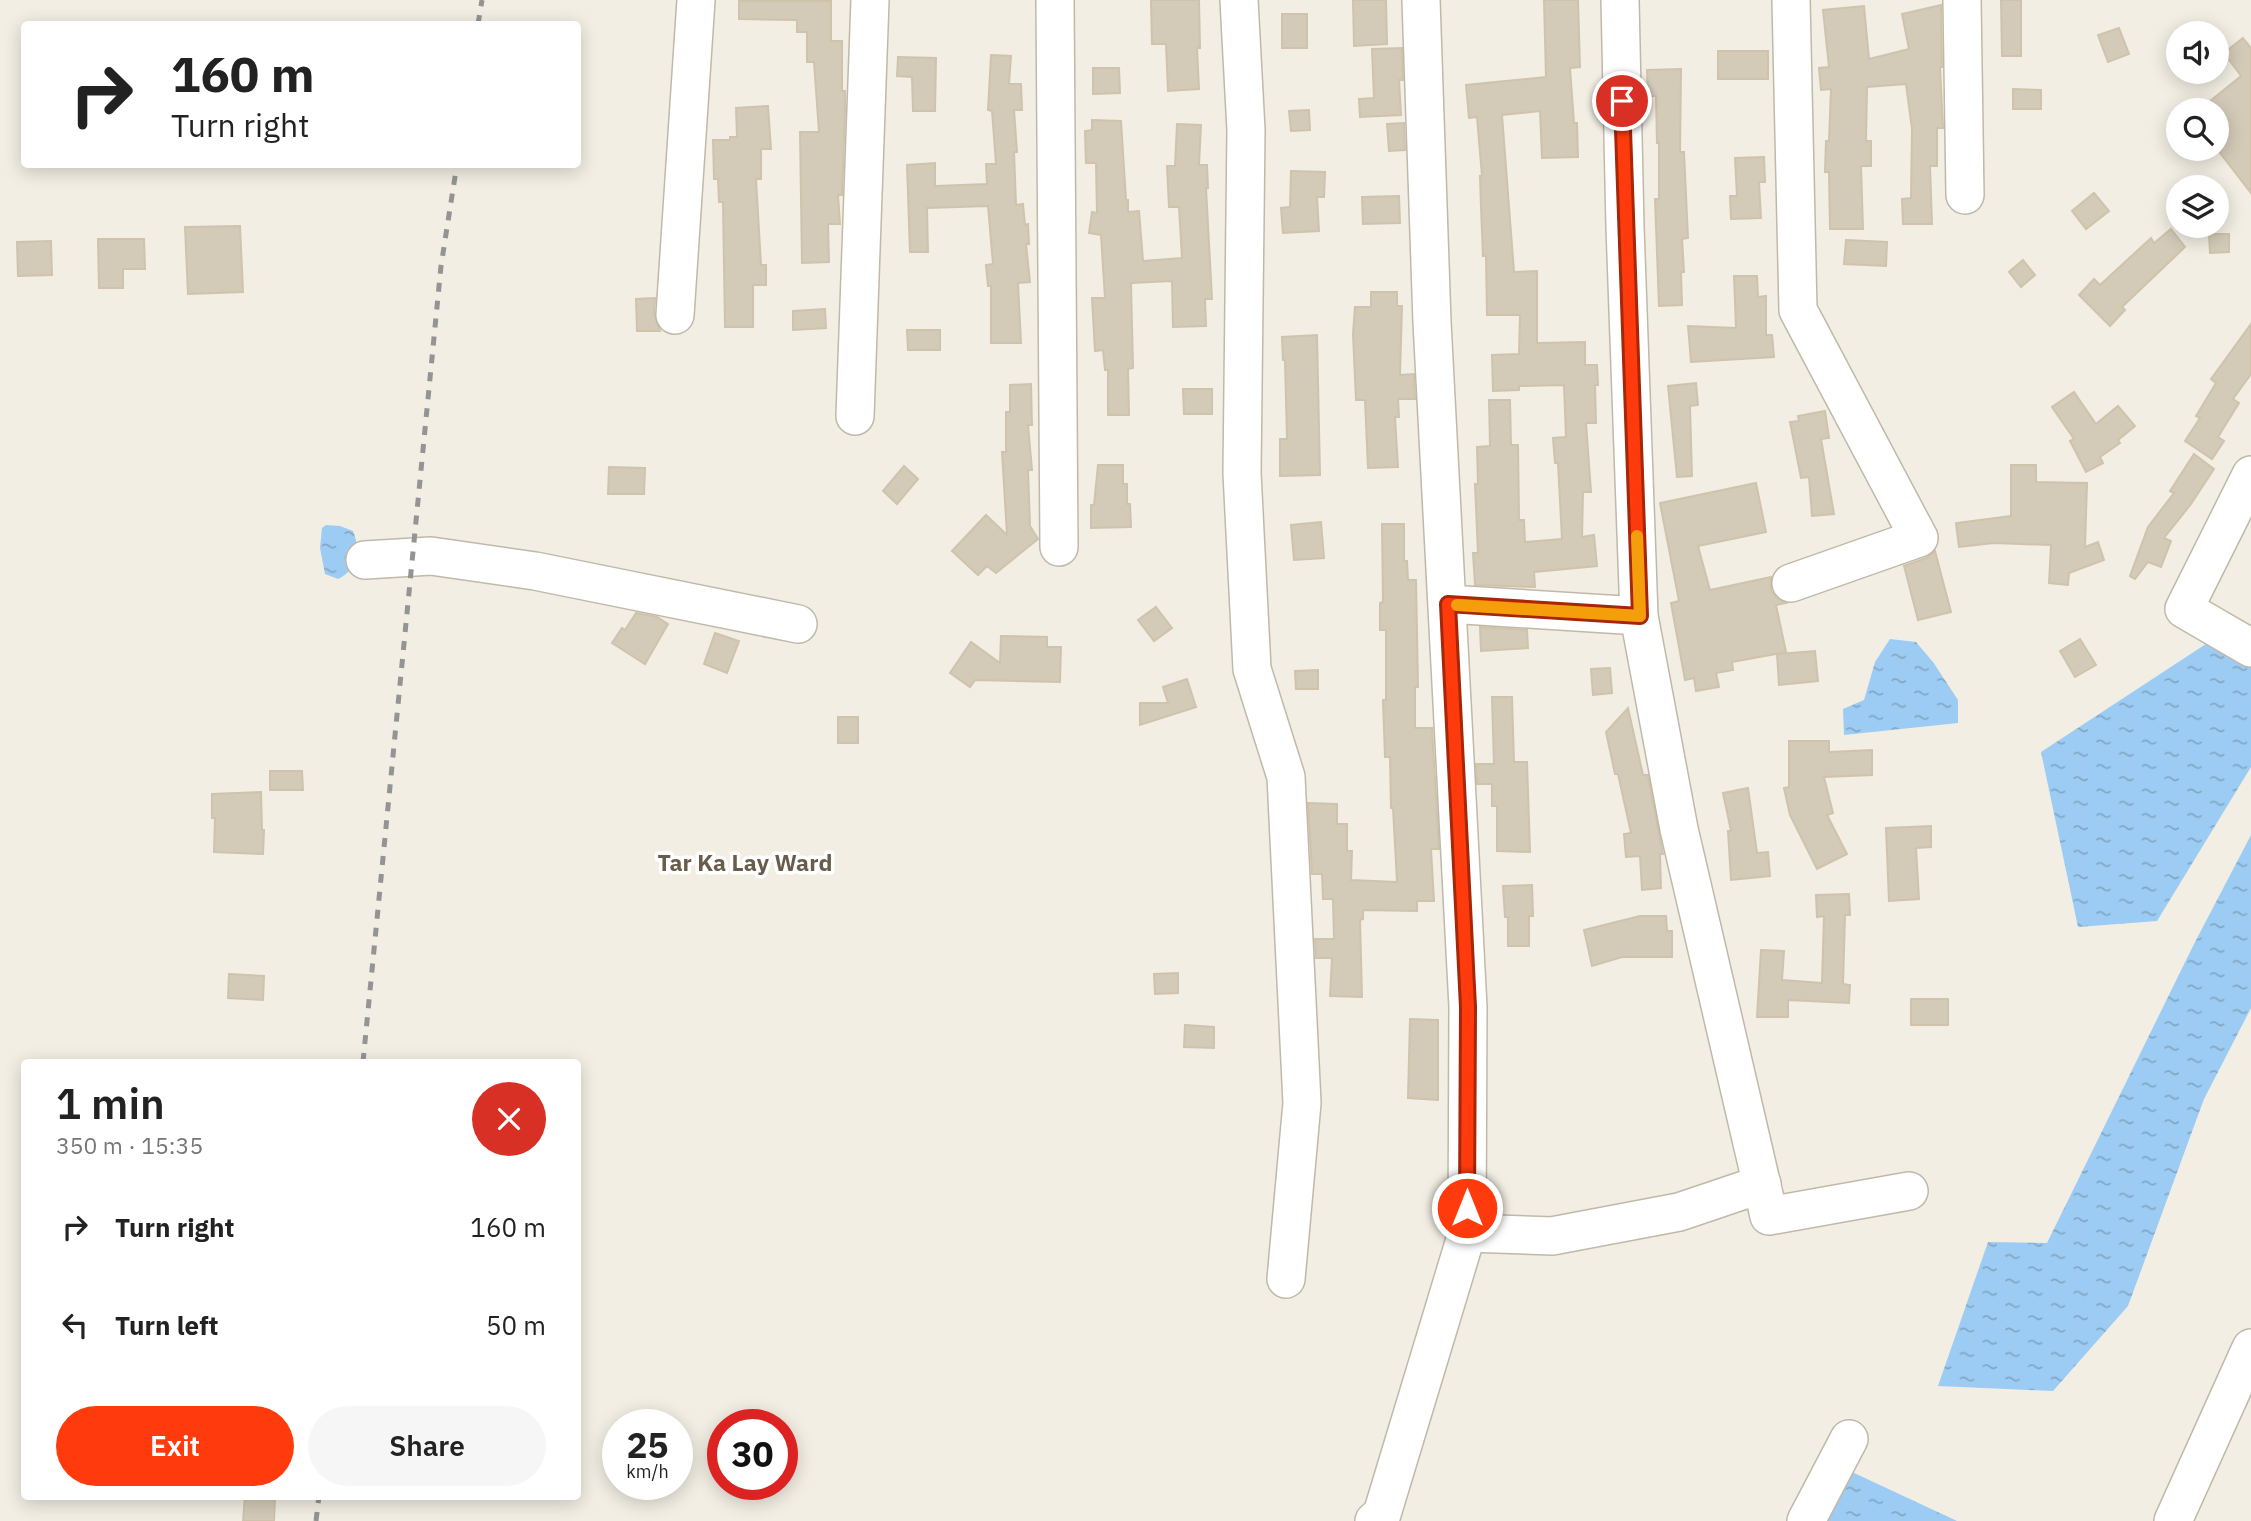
<!DOCTYPE html>
<meta charset="utf-8">
<style>
:root{--surface:#fff;--page:#f6f6f6;--text:#222;--muted:#767676;--accent:#ff3b0d}
body{margin:0;font-family:"IBM Plex Sans",sans-serif;background:var(--page);color:var(--text);height:100vh;display:flex;flex-direction:column;font-size:26px;white-space:nowrap}
*{box-sizing:border-box;margin:0}
p{font-size:23px;color:var(--muted)}
.icon{flex:none;width:38px;height:38px;fill:none;stroke:currentColor;stroke-width:2;stroke-linecap:round;stroke-linejoin:round}
.map{position:relative;flex:1;overflow:hidden}
.details{position:absolute;left:21px;top:1059px;width:560px;height:441px;display:flex;flex-direction:column;background:var(--surface);border-radius:7px;box-shadow:0 4px 18px #0003}
.details>*{flex:none}
.top-card{position:absolute;left:21px;top:21px;width:560px;height:147px;border-radius:7px;box-shadow:0 4px 18px #0003;background:#fff;color:var(--text);overflow:hidden}
.buttons{position:absolute;left:2166px;top:21px;display:grid;gap:14px}
.buttons a{display:grid;place-items:center;width:63px;height:63px;border-radius:50%;background:var(--surface);box-shadow:0 4px 18px #0003;font-size:35px}
.speed{position:absolute;left:602px;top:1409px;display:flex;gap:14px;font-size:35px;font-weight:700;text-align:center}
.speed>*{display:grid;place-content:center;width:91px;height:91px;border-radius:50%;background:var(--surface);box-shadow:0 4px 18px #0003;line-height:1}
.speed small{font-size:18px;font-weight:400}
.speed .limit{border:10px solid #d22;background:#fff;color:#111}
.pin{position:absolute;display:grid;place-items:center;width:60px;height:60px;color:#fff;margin:-30px;border:4px solid #fff;border-radius:50%;box-shadow:0 2px 7px #0007}
.me{position:absolute;width:77px;margin:-38px;rotate:0deg;stroke-linejoin:round;filter:drop-shadow(0 0 5px #0008)}
.turn{display:flex;align-items:center;gap:24px;height:147px;padding:0 35px;font-size:32px}
.turn .icon{width:91px;height:91px;stroke-width:2.5}
.turn b{display:block;font-size:49px;line-height:60px}
.round{display:grid;place-items:center;flex:none;width:74px;height:74px;border-radius:37px;background:var(--page)}
.overview{display:flex;align-items:center;justify-content:space-between;height:119px;padding:0 35px}
h1{font-size:42px;font-weight:600;line-height:52px}
.button{display:flex;gap:14px;margin-top:auto;padding:14px 35px}
.button a{flex:1;height:80px;border-radius:42px;background:var(--accent);color:#fff;font-size:28px;font-weight:600;line-height:80px;text-align:center}
.button a+a{background:var(--page);color:var(--text)}
ul{padding:0;list-style:none}
li{display:flex;align-items:center;gap:21px;height:98px;padding:0 35px}
li div{flex:1}
li b{display:block;font-size:26px}
li em{font-style:normal}
.map>svg:first-child{display:block}
</style>
<div class="map">
<svg width="2251" height="1521" viewBox="0 0 2251 1521">
<defs>
<pattern id="water-ripples" width="26" height="14" patternUnits="userSpaceOnUse" patternTransform="scale(1.75)"><rect width="26" height="14" fill="#9cccf3"/><path d="M2 4q2-2 4 0t4 0M15 11q2-2 4 0t4 0" fill="none" stroke="#81a7c5"/></pattern>
</defs>
<rect width="100%" height="100%" fill="#f2eee3"/>
<g fill="url(#water-ripples)">
<path d="M 326,525 L 340,526 L 353,531 C 361,552 359,568 338,579 L 325,574 L 320,548 L 322,528 Z"/>
<polygon points="1890,639 1916,642 1933,662 1958,700 1958,723 1844,735 1843,709 1864,700 1875,662"/>
<polygon points="2212,640 2251,662 2251,767 2157,921 2078,927 2041,752"/>
<polygon points="2251,835 2251,1008 2204,1099 2128,1306 2053,1391 1938,1386 1988,1242 2047,1243 2194,944"/>
<polygon points="1852,1472 1957,1521 1824,1521"/>
</g>
<g fill="#d4cab8" stroke="#cfc3ab" stroke-width="2">
<polygon points="1151,0 1199,0 1200,48 1197,48 1199,89 1168,91 1166,44 1152,44"/>
<polygon points="1353,0 1386,0 1387,44 1354,46"/>
<polygon points="1544,0 1578,0 1580,67 1570,68 1574,123 1577,123 1578,157 1542,158 1540,111 1502,115 1514,272 1537,271 1537,343 1585,342 1585,365 1597,365 1598,385 1595,385 1596,423 1586,423 1591,492 1583,492 1582,537 1594,535 1597,566 1534,572 1535,587 1475,585 1473,553 1478,553 1475,484 1478,484 1477,447 1490,446 1489,400 1510,400 1511,445 1518,445 1519,520 1524,520 1525,542 1562,539 1558,463 1555,463 1553,438 1566,437 1564,385 1519,386 1519,390 1493,391 1492,355 1519,354 1520,315 1487,315 1486,256 1483,256 1481,207 1480,176 1482,176 1477,117 1469,118 1466,85 1546,77"/>
<polygon points="2001,0 2021,0 2021,56 2002,56"/>
<polygon points="739,1 831,1 831,41 842,41 842,91 845,91 845,110 842,195 838,195 840,224 828,224 829,262 802,263 800,132 819,132 814,62 807,62 807,32 797,32 797,20 739,19"/>
<polygon points="1941,5 1942,67 1940,67 1943,128 1937,128 1937,166 1930,166 1932,224 1903,224 1902,199 1911,198 1912,129 1906,84 1867,87 1866,141 1871,141 1871,166 1861,166 1863,229 1830,229 1829,172 1825,172 1826,141 1829,141 1831,89 1821,90 1819,68 1829,67 1823,10 1864,6 1869,59 1909,49 1902,14"/>
<rect x="1282" y="14" width="25" height="34"/>
<polygon points="2119,28 2129,54 2108,62 2098,35"/>
<polygon points="2243,38 2251,48 2251,193 2217,149 2217,110 2199,110 2241,76 2224,53"/>
<polygon points="1402,48 1403,80 1399,80 1401,115 1360,117 1359,99 1374,98 1372,49"/>
<rect x="1718" y="51" width="50" height="28"/>
<polygon points="991,55 1011,56 1009,84 1021,84 1022,110 1014,110 1017,152 1014,152 1016,205 1023,204 1025,225 1028,224 1029,244 1026,244 1030,282 1018,283 1021,343 991,343 991,286 988,286 986,265 993,264 988,206 927,208 928,252 910,252 907,165 935,163 935,186 987,184 986,164 996,164 992,111 988,110"/>
<polygon points="898,57 936,58 935,111 913,111 912,77 897,76"/>
<polygon points="1093,68 1119,68 1120,93 1093,94"/>
<polygon points="1681,69 1680,152 1684,152 1688,238 1682,239 1684,272 1681,272 1682,305 1659,306 1655,199 1659,199 1659,143 1657,143 1656,96 1648,96 1647,70"/>
<polygon points="2013,89 2041,90 2041,109 2013,109"/>
<polygon points="768,106 771,149 761,149 761,179 756,179 761,265 766,265 766,285 753,285 753,327 725,327 723,202 719,202 718,179 714,179 713,140 730,140 730,137 737,137 736,108"/>
<polygon points="1309,110 1310,130 1291,131 1289,111"/>
<polygon points="1092,120 1121,121 1126,200 1128,200 1128,212 1139,211 1143,261 1182,258 1179,207 1169,207 1167,166 1175,166 1177,124 1201,125 1199,165 1207,165 1208,188 1206,188 1212,299 1205,299 1206,326 1173,327 1172,281 1131,283 1133,368 1128,369 1129,415 1108,415 1108,370 1105,370 1103,350 1095,351 1092,298 1105,298 1101,235 1089,233 1092,212 1097,213 1096,163 1086,163 1085,131 1092,130"/>
<polygon points="1404,123 1405,150 1389,151 1387,124"/>
<polygon points="1764,157 1765,182 1759,182 1761,218 1731,219 1730,196 1737,196 1735,158"/>
<polygon points="1291,171 1325,172 1324,197 1317,197 1319,231 1283,233 1281,208 1290,207"/>
<polygon points="2094,193 2109,211 2086,229 2072,211"/>
<polygon points="1399,196 1400,223 1363,224 1362,197"/>
<polygon points="240,226 243,292 188,294 185,227"/>
<polygon points="2171,229 2185,247 2122,307 2125,310 2110,326 2079,295 2094,279 2100,285 2151,238 2154,243"/>
<polygon points="2209,234 2229,234 2229,252 2210,253"/>
<polygon points="98,239 144,239 145,269 123,269 123,288 99,288"/>
<polygon points="1846,240 1887,242 1886,266 1844,264"/>
<polygon points="51,241 52,275 18,276 17,242"/>
<polygon points="2023,260 2035,275 2021,287 2009,272"/>
<polygon points="1734,276 1757,276 1758,297 1766,296 1766,335 1772,335 1774,357 1691,362 1688,326 1736,328"/>
<polygon points="1371,292 1397,292 1397,306 1402,306 1400,375 1414,374 1415,399 1398,399 1399,417 1395,417 1398,467 1368,468 1365,400 1356,400 1353,334 1355,307 1371,307"/>
<polygon points="655,298 654,314 660,331 637,331 636,299"/>
<polygon points="825,309 826,328 793,330 793,311"/>
<polygon points="2251,324 2251,374 2233,399 2239,403 2218,437 2224,441 2212,459 2185,441 2200,418 2196,416 2216,383 2211,379"/>
<polygon points="907,330 940,330 940,350 908,350"/>
<polygon points="1317,335 1320,475 1280,476 1280,439 1287,439 1285,360 1283,360 1282,337"/>
<polygon points="1696,383 1698,405 1690,406 1692,476 1677,477 1668,386"/>
<polygon points="1031,384 1032,425 1028,425 1032,470 1028,470 1030,526 1038,539 996,573 987,566 978,575 952,551 986,515 1007,535 1002,452 1006,452 1006,412 1010,412 1010,385"/>
<polygon points="1183,389 1212,389 1212,414 1184,414"/>
<polygon points="2074,392 2096,424 2118,406 2135,426 2118,440 2120,443 2100,457 2103,463 2086,472 2070,441 2074,439 2052,407"/>
<polygon points="1825,411 1829,438 1821,439 1834,514 1812,516 1809,477 1801,478 1790,422 1799,421 1798,416"/>
<polygon points="2194,454 2214,469 2191,504 2164,538 2171,541 2161,567 2148,562 2135,579 2130,576 2148,527 2174,493 2170,491"/>
<polygon points="1098,465 1123,465 1123,484 1127,484 1127,504 1130,504 1131,527 1091,528 1091,505 1094,505"/>
<polygon points="2011,465 2036,465 2036,482 2087,483 2085,547 2098,542 2104,560 2069,573 2068,585 2049,583 2051,545 1994,543 1959,547 1956,523 2011,516"/>
<polygon points="904,466 918,479 897,504 883,491"/>
<polygon points="609,467 645,468 644,494 608,494"/>
<polygon points="1756,483 1766,532 1698,546 1710,590 1771,577 1771,591 1777,598 1786,603 1776,605 1786,652 1732,662 1733,670 1716,673 1719,687 1696,691 1694,678 1685,680 1671,603 1679,601 1660,503"/>
<polygon points="1321,522 1324,558 1294,560 1291,525"/>
<polygon points="1382,524 1404,524 1404,561 1407,561 1408,580 1416,580 1418,687 1415,687 1415,728 1432,728 1439,849 1431,849 1434,901 1417,901 1417,911 1363,910 1363,919 1360,920 1362,997 1330,996 1332,958 1316,958 1315,939 1334,939 1333,899 1323,899 1322,874 1312,874 1308,803 1337,804 1337,824 1347,824 1347,851 1352,851 1351,880 1397,882 1393,808 1391,808 1390,757 1385,757 1383,700 1386,700 1386,630 1380,630 1380,603 1383,602"/>
<polygon points="1935,551 1951,612 1918,620 1904,566 1926,558"/>
<polygon points="1156,607 1172,628 1154,641 1138,620"/>
<polygon points="636,613 657,617 668,624 645,664 612,643 622,628 625,630"/>
<polygon points="1480,627 1527,630 1528,648 1481,651"/>
<polygon points="715,633 739,641 727,673 704,664"/>
<polygon points="1001,636 1047,637 1047,647 1061,647 1060,682 975,680 970,687 950,673 971,642 1000,663"/>
<polygon points="2080,639 2096,665 2075,677 2060,651"/>
<polygon points="1815,651 1818,681 1779,685 1777,654"/>
<polygon points="1610,668 1612,693 1593,695 1591,669"/>
<polygon points="1318,670 1318,689 1296,689 1295,671"/>
<polygon points="1187,679 1196,707 1140,725 1140,703 1168,703 1163,687"/>
<polygon points="1492,697 1512,697 1514,762 1527,762 1530,852 1497,851 1497,806 1492,806 1492,784 1477,784 1476,764 1494,764"/>
<polygon points="1628,708 1643,775 1648,775 1663,854 1660,854 1661,888 1642,890 1640,856 1626,857 1624,834 1631,833 1618,774 1615,774 1606,732"/>
<rect x="838" y="717" width="20" height="26"/>
<polygon points="1789,741 1829,741 1829,752 1872,750 1872,775 1824,777 1833,813 1827,815 1847,854 1817,869 1790,815 1784,788 1789,787"/>
<polygon points="270,771 302,771 303,790 270,790"/>
<polygon points="1748,788 1757,853 1768,852 1770,876 1731,880 1728,831 1731,831 1723,793"/>
<polygon points="261,792 262,830 264,830 263,854 214,852 215,818 212,818 212,794"/>
<polygon points="1931,826 1931,847 1916,848 1919,899 1889,901 1886,828"/>
<polygon points="1532,885 1533,916 1529,916 1529,946 1508,946 1508,917 1505,917 1503,886"/>
<polygon points="1849,894 1850,915 1845,915 1843,984 1850,985 1849,1003 1788,1000 1788,1017 1757,1017 1761,950 1784,951 1782,980 1822,983 1824,916 1817,917 1816,895"/>
<polygon points="1640,916 1666,916 1667,931 1672,931 1672,957 1622,957 1592,966 1584,930"/>
<polygon points="1178,973 1178,993 1155,994 1154,974"/>
<polygon points="229,974 264,976 263,1000 228,998"/>
<rect x="1911" y="999" width="37" height="26"/>
<polygon points="1410,1019 1438,1020 1438,1100 1408,1098"/>
<polygon points="1185,1025 1214,1027 1214,1048 1184,1047"/>
<polygon points="245,1496 275,1496 274,1521 243,1521"/>
</g>
<g fill="none" stroke-linecap="round" stroke-linejoin="round">
<g stroke="#c1b9a8" stroke-width="40">
<g id="minor">
<polyline points="1055,0 1059,547"/>
<polyline points="1239,0 1246,130 1242,473 1252,669 1286,777 1302,1103 1286,1279"/>
<polyline points="1620,0 1625,227 1639,616 1679,829 1769,1216 1909,1191"/>
<polyline points="1962,0 1965,195"/>
<polyline points="675,315 696,0"/>
<polyline points="855,416 870,0"/>
<polyline points="2251,475 2184,609 2251,648"/>
<polyline points="365,560 431,556 535,571 798,624"/>
<polyline points="1791,583 1919,538 1798,310 1791,0"/>
<polyline points="1448,604 1639,616"/>
<polyline points="1467,1233 1552,1236 1679,1212 1762,1184"/>
<polyline points="1374,1521 1382,1514 1467,1233 1468,1007 1432,322 1421,0"/>
<polyline points="1806,1521 1849,1439"/>
<polyline points="2173,1521 2251,1348"/>
</g>
</g>
<use href="#minor" stroke="#fff" stroke-width="37"/>
<g stroke="#949494" stroke-width="5" stroke-dasharray="9 9" stroke-linecap="butt">
<polyline points="478,24 482,0"/>
<polyline points="363,1062 441,266 457,164"/>
<polyline points="316,1521 319,1496"/>
</g>
</g>
<g fill="none" stroke-linecap="round" stroke-linejoin="round">
<g stroke="#a62608" stroke-width="18">
<polyline id="route" points="1467,1208 1468,1007 1448,604 1640,616 1622,101"/>
</g>
<use href="#route" stroke="#ff3b0d" stroke-width="12"/>
<polyline stroke="#f59e0b" stroke-width="12" points="1457,605 1640,616 1637,536"/>
</g>
<g text-anchor="middle" dominant-baseline="central" stroke-width="7" stroke-linejoin="round" paint-order="stroke">
<g font-size="23" font-weight="bold" fill="#675d4a" stroke="#fff">
<text x="745" y="862">Tar Ka Lay Ward</text>
</g>
</g>
</svg>
<div class="buttons">
<a><svg class="icon" aria-label="sound" viewBox="0 0 24 24"><path d="M4 9h4l5-4v14l-5-4H4zM17 9q2 3 0 6"/></svg></a>
<a><svg class="icon" aria-label="search" viewBox="0 0 24 24"><circle cx="10" cy="10" r="6"/><path d="M15 15l6 6"/></svg></a>
<a><svg class="icon" aria-label="layers" viewBox="0 0 24 24"><path d="M12 4l9 5-9 5-9-5zM3 14l9 5 9-5"/></svg></a>
</div>
<div class="speed"><div>25<small>km/h</small></div><div class="limit">30</div></div>
<div class="pin" style="left:1622px;top:101px;background:#d93025"><svg class="icon" aria-label="arrive" viewBox="0 0 24 24"><path d="M6 21V4h12l-3 4 3 4H6"/></svg></div>
<svg class="me" style="left:1467px;top:1208px" viewBox="-20 -20 40 40"><circle r="17" fill="#ff3b0d" stroke="#fff" stroke-width="3"/><path d="M0-11L8 9 0 5-8 9z" fill="#fff"/></svg>
<div class="top-card">
<div class="turn"><svg class="icon" aria-label="right" viewBox="0 0 24 24"><path d="M7 20v-9h11M14 6l5 5-5 5"/></svg><div><b>160 m</b>Turn right</div></div>
</div>
<section class="details">
<div class="overview"><div><h1>1 min</h1><p>350 m · 15:35</p></div><a class="round" style="background:#d93025;color:#fff"><svg class="icon" aria-label="close" viewBox="0 0 24 24"><path d="M6 6l12 12M18 6L6 18"/></svg></a></div>
<ul>
<li><svg class="icon" aria-label="right" viewBox="0 0 24 24"><path d="M7 20v-9h11M14 6l5 5-5 5"/></svg><div><b>Turn right</b></div><em>160 m</em></li>
<li><svg class="icon" aria-label="left" viewBox="0 0 24 24"><path d="M17 20v-9H6M10 6l-5 5 5 5"/></svg><div><b>Turn left</b></div><em>50 m</em></li>
</ul>
<div class="button"><a>Exit</a><a>Share</a></div>
</section>
</div>
